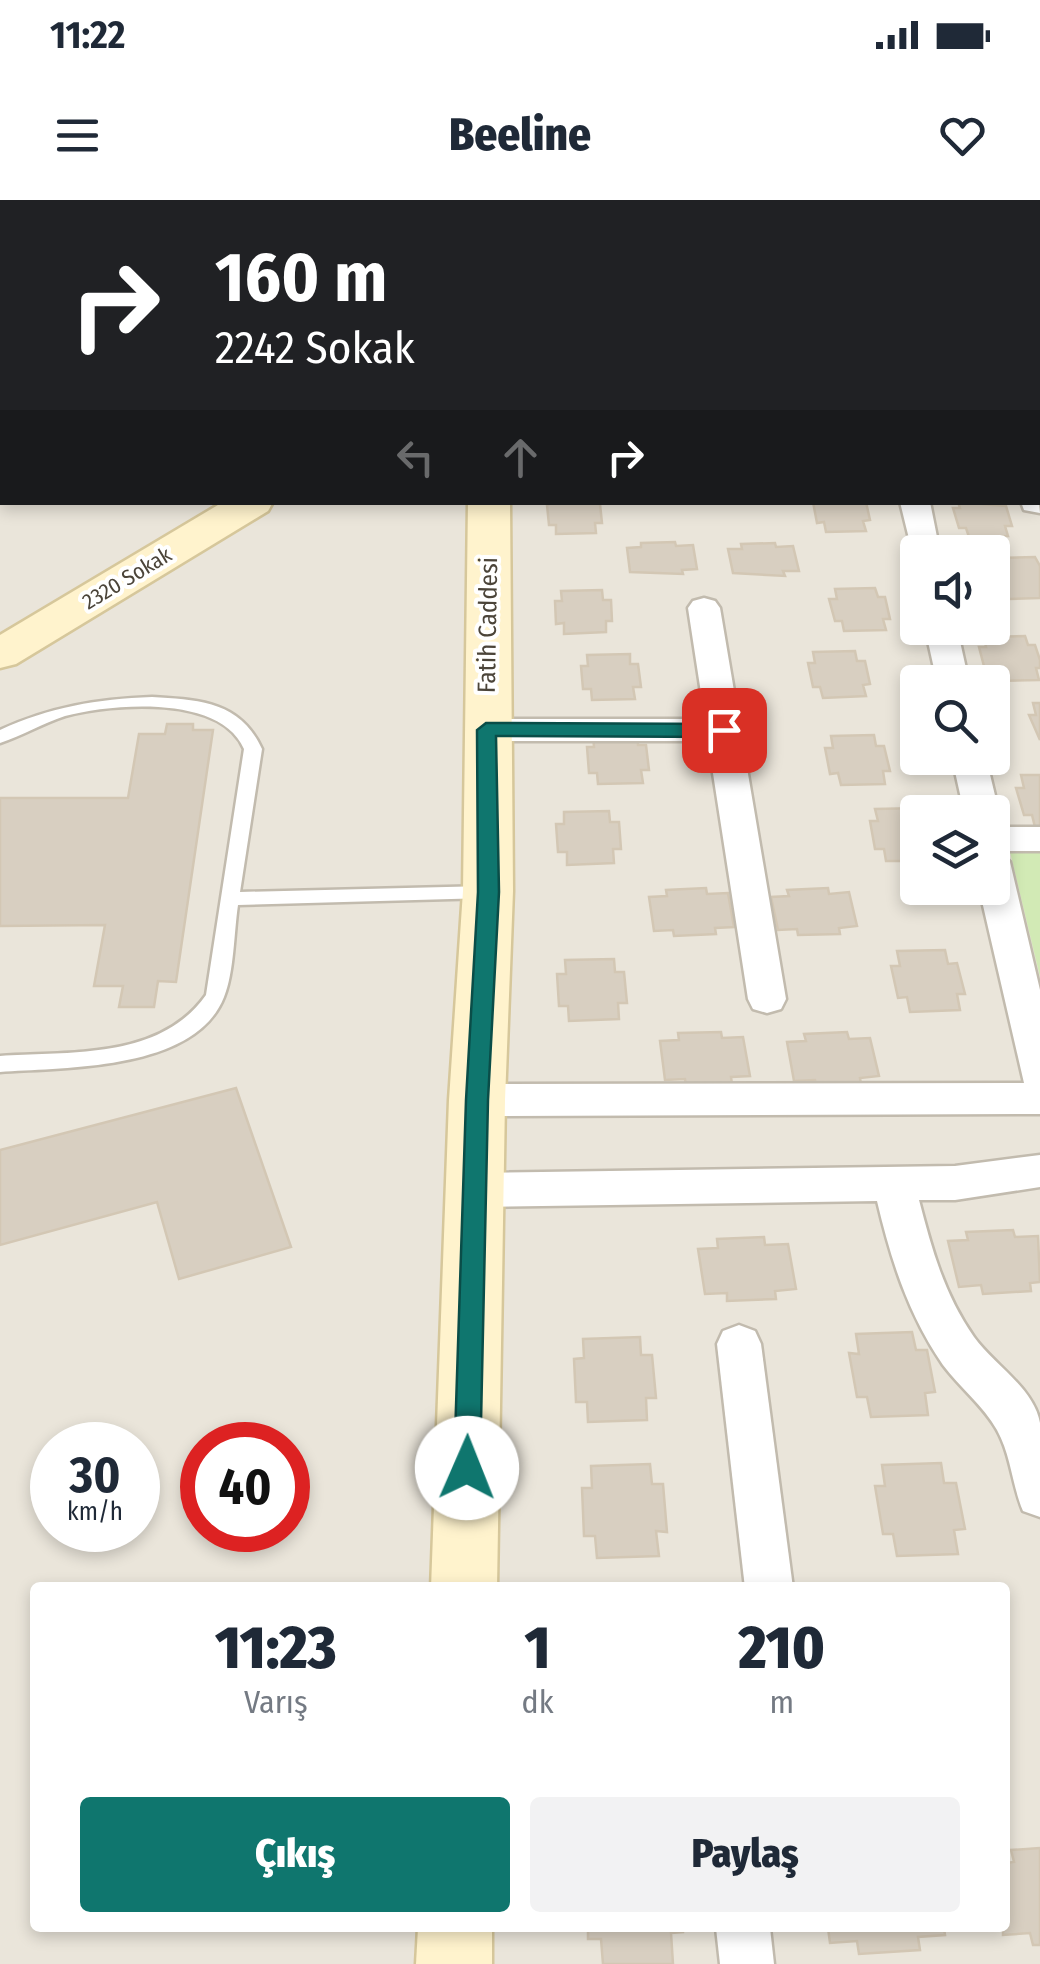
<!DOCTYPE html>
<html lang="tr">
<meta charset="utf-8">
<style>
:root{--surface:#fff;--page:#f2f2f3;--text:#1f2937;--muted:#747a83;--accent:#0f766e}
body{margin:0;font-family:"Fira Sans Condensed",sans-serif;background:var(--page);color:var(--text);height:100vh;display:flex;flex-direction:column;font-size:38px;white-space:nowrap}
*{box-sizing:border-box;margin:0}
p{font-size:32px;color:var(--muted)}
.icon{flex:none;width:55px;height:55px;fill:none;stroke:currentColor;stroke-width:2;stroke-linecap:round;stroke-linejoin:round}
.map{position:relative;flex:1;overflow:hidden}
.panel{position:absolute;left:30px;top:1382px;width:980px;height:350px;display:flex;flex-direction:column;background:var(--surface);border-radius:10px;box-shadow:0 5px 15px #0003}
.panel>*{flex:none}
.banner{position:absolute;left:0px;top:0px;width:1040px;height:305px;box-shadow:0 5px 15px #0003;background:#202124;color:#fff;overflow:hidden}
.fabs{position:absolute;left:900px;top:335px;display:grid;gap:20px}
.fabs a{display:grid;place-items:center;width:110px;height:110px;border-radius:10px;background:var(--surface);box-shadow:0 5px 15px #0003;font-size:50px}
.speed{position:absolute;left:30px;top:1222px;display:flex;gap:20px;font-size:50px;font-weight:700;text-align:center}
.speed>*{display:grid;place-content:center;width:130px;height:130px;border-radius:50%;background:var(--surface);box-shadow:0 5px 15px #0003;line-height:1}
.speed small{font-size:25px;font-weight:400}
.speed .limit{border:15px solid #d22;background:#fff;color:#111}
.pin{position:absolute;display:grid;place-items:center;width:85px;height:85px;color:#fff;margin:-42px;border-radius:20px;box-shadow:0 5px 15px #0006}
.me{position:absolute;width:110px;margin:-55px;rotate:1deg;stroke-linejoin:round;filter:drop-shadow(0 0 8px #0008)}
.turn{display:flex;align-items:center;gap:35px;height:210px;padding:0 50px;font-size:45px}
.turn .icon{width:130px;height:130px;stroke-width:2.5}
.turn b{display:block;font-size:70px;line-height:85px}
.lanes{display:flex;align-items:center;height:95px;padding:0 50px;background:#0003;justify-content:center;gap:50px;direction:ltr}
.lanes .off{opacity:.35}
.eta{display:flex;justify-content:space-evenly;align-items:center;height:170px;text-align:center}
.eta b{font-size:60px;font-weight:800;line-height:70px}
.primary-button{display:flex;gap:20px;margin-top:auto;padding:20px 50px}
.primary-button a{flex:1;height:115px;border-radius:10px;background:var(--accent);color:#fff;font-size:40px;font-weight:800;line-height:115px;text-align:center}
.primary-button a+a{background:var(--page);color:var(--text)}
.status{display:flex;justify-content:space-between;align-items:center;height:70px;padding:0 50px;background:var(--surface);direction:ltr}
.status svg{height:28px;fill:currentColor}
header{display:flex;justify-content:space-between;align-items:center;height:130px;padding:0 50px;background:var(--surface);font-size:45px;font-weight:800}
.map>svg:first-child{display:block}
</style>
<div class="status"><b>11:22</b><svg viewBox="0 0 49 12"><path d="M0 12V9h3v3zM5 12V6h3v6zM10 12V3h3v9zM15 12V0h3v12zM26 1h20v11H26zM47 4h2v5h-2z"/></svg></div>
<header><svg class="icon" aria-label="menu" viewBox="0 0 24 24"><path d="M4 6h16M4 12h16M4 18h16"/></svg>Beeline<svg class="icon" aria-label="heart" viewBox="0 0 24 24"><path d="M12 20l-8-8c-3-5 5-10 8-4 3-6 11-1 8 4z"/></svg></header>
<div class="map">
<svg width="1040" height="1764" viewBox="0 0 1040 1764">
<rect width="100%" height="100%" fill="#f6f3ec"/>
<path fill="#eae5da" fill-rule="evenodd" d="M 0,0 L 1040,0 L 1040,1764 L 0,1764 ZM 2,2 L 1038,2 L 1038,302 L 2,302 ZM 918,352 L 992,352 L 992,428 L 918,428 ZM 918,482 L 992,482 L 992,558 L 918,558 ZM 918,612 L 992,612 L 992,688 L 918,688 ZM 52,1245 L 138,1245 L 138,1330 L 52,1330 ZM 202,1245 L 288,1245 L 288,1330 L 202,1330 ZM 35,1388 L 1005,1388 L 1005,1728 L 35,1728 Z"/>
<polygon fill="#efe8d6" points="0,0 452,0 2,2 2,252"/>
<polygon fill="#d2eab5" points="1010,652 1040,652 1040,777"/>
<g fill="#d8cfc1" stroke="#d3c7b4" stroke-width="2.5">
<polygon points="554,302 600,304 602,323 595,323 596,333 556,334 556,325 549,325 547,305"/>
<polygon points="813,302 866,302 870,320 863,321 866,331 826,332 824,322 817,323"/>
<polygon points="958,302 1006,306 1012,326 1005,326 1008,336 969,337 966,328 959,328 953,308 960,308"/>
<polygon points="675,342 676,346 693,345 697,369 682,370 683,374 630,372 627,348 641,347 641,343"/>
<polygon points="775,343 776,347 793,346 799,371 783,371 785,376 733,373 728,349 742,349 741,344"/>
<polygon points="1035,357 1040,366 1040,398 1009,399 1005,389 998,389 992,370 998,367 996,358"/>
<polygon points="875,388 878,397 885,397 890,419 883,419 886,430 844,431 842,421 835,421 829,399 837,399 835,389"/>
<polygon points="602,390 603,400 611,400 612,421 606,421 606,432 564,434 564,423 556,424 555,401 562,401 561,391"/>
<polygon points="1025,436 1028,445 1035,445 1040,460 1040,468 1036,468 1039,480 996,481 993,470 985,470 979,447 986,447 984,437"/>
<polygon points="855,451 857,461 865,461 870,484 863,485 866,496 823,498 820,487 813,487 808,463 815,463 813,452"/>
<polygon points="630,454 630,464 638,464 641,487 633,487 635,499 592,500 591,489 583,489 581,466 588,466 587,455"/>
<polygon points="1033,503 1040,503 1040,540 1029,515 1036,515"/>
<polygon points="167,524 193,524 193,530 213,530 176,782 158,781 154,807 119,807 123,786 94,786 105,725 0,726 0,598 128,598 139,534 165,534"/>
<polygon points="637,534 638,545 646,545 649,570 641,570 643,583 598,584 597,573 589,573 587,547 594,547 593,535"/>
<polygon points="874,535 876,546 884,546 890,571 883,571 885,584 841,585 838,573 830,574 825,548 833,548 831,536"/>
<polygon points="1021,575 1040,575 1040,626 1035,627 1032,615 1024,615 1016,588 1024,588"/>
<polygon points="920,608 918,661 886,661 884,649 875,649 870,621 878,621 875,609"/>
<polygon points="609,611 610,622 619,622 621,649 613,649 614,663 567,665 567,652 558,652 556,624 564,624 564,612"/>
<polygon points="706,688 707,694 728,693 734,727 715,728 716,734 674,736 673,730 654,731 649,697 667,696 666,690"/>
<polygon points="828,688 829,694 849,692 857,726 839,728 840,734 798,735 797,729 778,730 771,697 789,696 787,690"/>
<polygon points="945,750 948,764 957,763 965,794 957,794 960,810 910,812 907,797 898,798 891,766 900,766 897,751"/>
<polygon points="614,759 615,772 624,772 627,803 618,803 619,819 569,821 568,806 559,806 557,774 566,774 565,760"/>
<polygon points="721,832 722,838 743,837 750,876 731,877 732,884 686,886 685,879 665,880 660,841 679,840 678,833"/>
<polygon points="847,832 849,839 870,838 879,876 860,878 861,884 816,887 815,880 794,881 787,842 806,841 804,834"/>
<polygon points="236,888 291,1047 179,1079 157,1002 0,1045 0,950"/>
<polygon points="1013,1030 1015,1037 1038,1036 1040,1082 1030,1083 1031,1091 983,1094 981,1085 959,1087 948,1041 968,1040 966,1032"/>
<polygon points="764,1037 765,1045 788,1044 796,1089 775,1091 776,1099 727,1101 727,1093 705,1094 698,1049 718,1048 717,1039"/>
<polygon points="912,1132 916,1150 927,1150 935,1192 925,1193 928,1215 871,1217 867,1197 857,1197 849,1153 859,1154 856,1134"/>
<polygon points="640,1137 641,1155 652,1155 656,1198 646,1198 647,1220 588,1222 587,1202 576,1202 574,1159 584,1158 583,1139"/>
<polygon points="941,1263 944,1283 956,1283 965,1329 954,1330 958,1354 897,1356 893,1334 883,1334 875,1286 885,1286 882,1265"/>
<polygon points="650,1264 652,1284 663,1284 667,1332 656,1331 659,1356 597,1358 595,1336 584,1336 582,1288 592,1288 591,1266"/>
<polygon points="1040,1648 1040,1745 1033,1745 1030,1733 1003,1735 1005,1663 1014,1662 1011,1650"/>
<polygon points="588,1728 683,1728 683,1732 671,1733 673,1764 603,1764 601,1739 588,1739"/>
<polygon points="828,1728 944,1728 945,1735 918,1737 920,1750 859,1754 857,1741 830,1743"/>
</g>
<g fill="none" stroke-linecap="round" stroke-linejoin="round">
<g stroke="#c2bbae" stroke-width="5">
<path id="lane" d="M 152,497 C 199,500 240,501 262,549 L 240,692 L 487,686 L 496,692 L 487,698 L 238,705 C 234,732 234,773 224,797 C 195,871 66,867 0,872 L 0,856 C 71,851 160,860 206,795 L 244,549 C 221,495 114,503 65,516 C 43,523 22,536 0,543 L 0,530 C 50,507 97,499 152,497 Z"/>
</g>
<g stroke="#c2bbae" stroke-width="5">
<g id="street">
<polygon points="834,0 860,0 860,2 835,2"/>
<polygon points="1038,295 1040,313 1024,310 1021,302 1038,302"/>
<polygon points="900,302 930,302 940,352 918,352 918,359 914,359"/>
<polygon points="704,398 715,401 720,408 786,799 781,809 767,813 753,809 748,799 708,541 486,541 474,538 469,530 474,522 486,519 705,519 688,408 693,401"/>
<polygon points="925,428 957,428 969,482 937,482"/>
<polygon points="952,558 986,558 999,612 994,621 992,612 964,612"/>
<polygon points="992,627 1040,627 1040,651 999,651 1010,662 1040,790 1040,914 477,916 463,911 457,900 463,889 477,884 1024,883 979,688 992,688"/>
<path d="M 1040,955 L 1040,987 L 955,1000 L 919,1000 C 932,1050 944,1094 974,1137 C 993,1164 1034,1188 1040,1223 C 1040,1253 1040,1287 1040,1317 L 1023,1311 C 1012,1285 1011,1255 997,1230 C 983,1205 960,1188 943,1165 C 908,1114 891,1060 877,1001 L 474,1007 L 459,1002 L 453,990 L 459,978 L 474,973 L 955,966 Z"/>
<polygon points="739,1125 755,1131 761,1144 793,1388 745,1388 717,1144 723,1131"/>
<polygon points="716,1728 770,1728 774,1764 720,1764"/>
</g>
</g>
<g stroke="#d6c79b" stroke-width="5">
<g id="secondary">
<rect x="473" y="0" width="34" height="2"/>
<rect x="1038" y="106" width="2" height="22"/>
<polygon points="223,302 273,302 268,311 16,464 0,468 0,435"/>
<polygon points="468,302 510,302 513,691 505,900 497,1388 431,1388 449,900 463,691"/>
<polygon points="418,1728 492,1728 492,1764 416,1764"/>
</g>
</g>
<use href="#lane" fill="#fff" fill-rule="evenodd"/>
<use href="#street" fill="#fff" fill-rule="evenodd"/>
<use href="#secondary" fill="#fff3cd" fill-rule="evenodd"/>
</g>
<polygon fill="#0f766e" stroke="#0a4d48" stroke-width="2.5" points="486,523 724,524 734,530 724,537 496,536 499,692 488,900 480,1268 476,1277 467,1280 458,1277 454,1268 466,900 478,692 477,530"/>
<g text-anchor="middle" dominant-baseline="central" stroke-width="8" stroke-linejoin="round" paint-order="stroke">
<g font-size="22" fill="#4b4439" stroke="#fff">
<text transform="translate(127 378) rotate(-31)">2320 Sokak</text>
</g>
<g font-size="25" fill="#4b4439" stroke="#fff">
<text transform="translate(488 425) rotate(-89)">Fatih Caddesi</text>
</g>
</g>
</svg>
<div class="fabs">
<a><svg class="icon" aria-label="sound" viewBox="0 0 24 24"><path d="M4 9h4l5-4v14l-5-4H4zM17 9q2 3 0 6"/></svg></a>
<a><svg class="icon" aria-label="search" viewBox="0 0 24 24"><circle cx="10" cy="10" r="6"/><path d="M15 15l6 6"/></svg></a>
<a><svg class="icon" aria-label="layers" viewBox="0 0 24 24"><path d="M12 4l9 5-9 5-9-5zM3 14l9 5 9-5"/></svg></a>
</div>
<div class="speed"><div>30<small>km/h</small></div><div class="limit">40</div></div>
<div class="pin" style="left:724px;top:530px;background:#d93025"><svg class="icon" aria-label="arrive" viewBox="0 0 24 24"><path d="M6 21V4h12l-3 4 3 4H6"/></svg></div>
<svg class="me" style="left:467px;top:1268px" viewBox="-20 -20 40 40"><circle r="19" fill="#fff"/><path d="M0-13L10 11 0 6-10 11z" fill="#0f766e"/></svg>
<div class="banner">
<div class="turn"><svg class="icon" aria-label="right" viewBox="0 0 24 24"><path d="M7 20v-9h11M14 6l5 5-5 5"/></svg><div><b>160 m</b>2242 Sokak</div></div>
<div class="lanes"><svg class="icon off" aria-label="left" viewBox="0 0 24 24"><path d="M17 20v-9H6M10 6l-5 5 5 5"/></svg><svg class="icon off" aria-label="ahead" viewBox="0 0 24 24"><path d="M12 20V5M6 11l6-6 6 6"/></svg><svg class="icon" aria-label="right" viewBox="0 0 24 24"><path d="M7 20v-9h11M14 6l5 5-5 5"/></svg></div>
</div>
<section class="panel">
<div class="eta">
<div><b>11:23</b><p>Varış</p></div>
<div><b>1</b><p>dk</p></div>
<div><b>210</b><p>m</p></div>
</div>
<div class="primary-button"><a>Çıkış</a><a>Paylaş</a></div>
</section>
</div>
